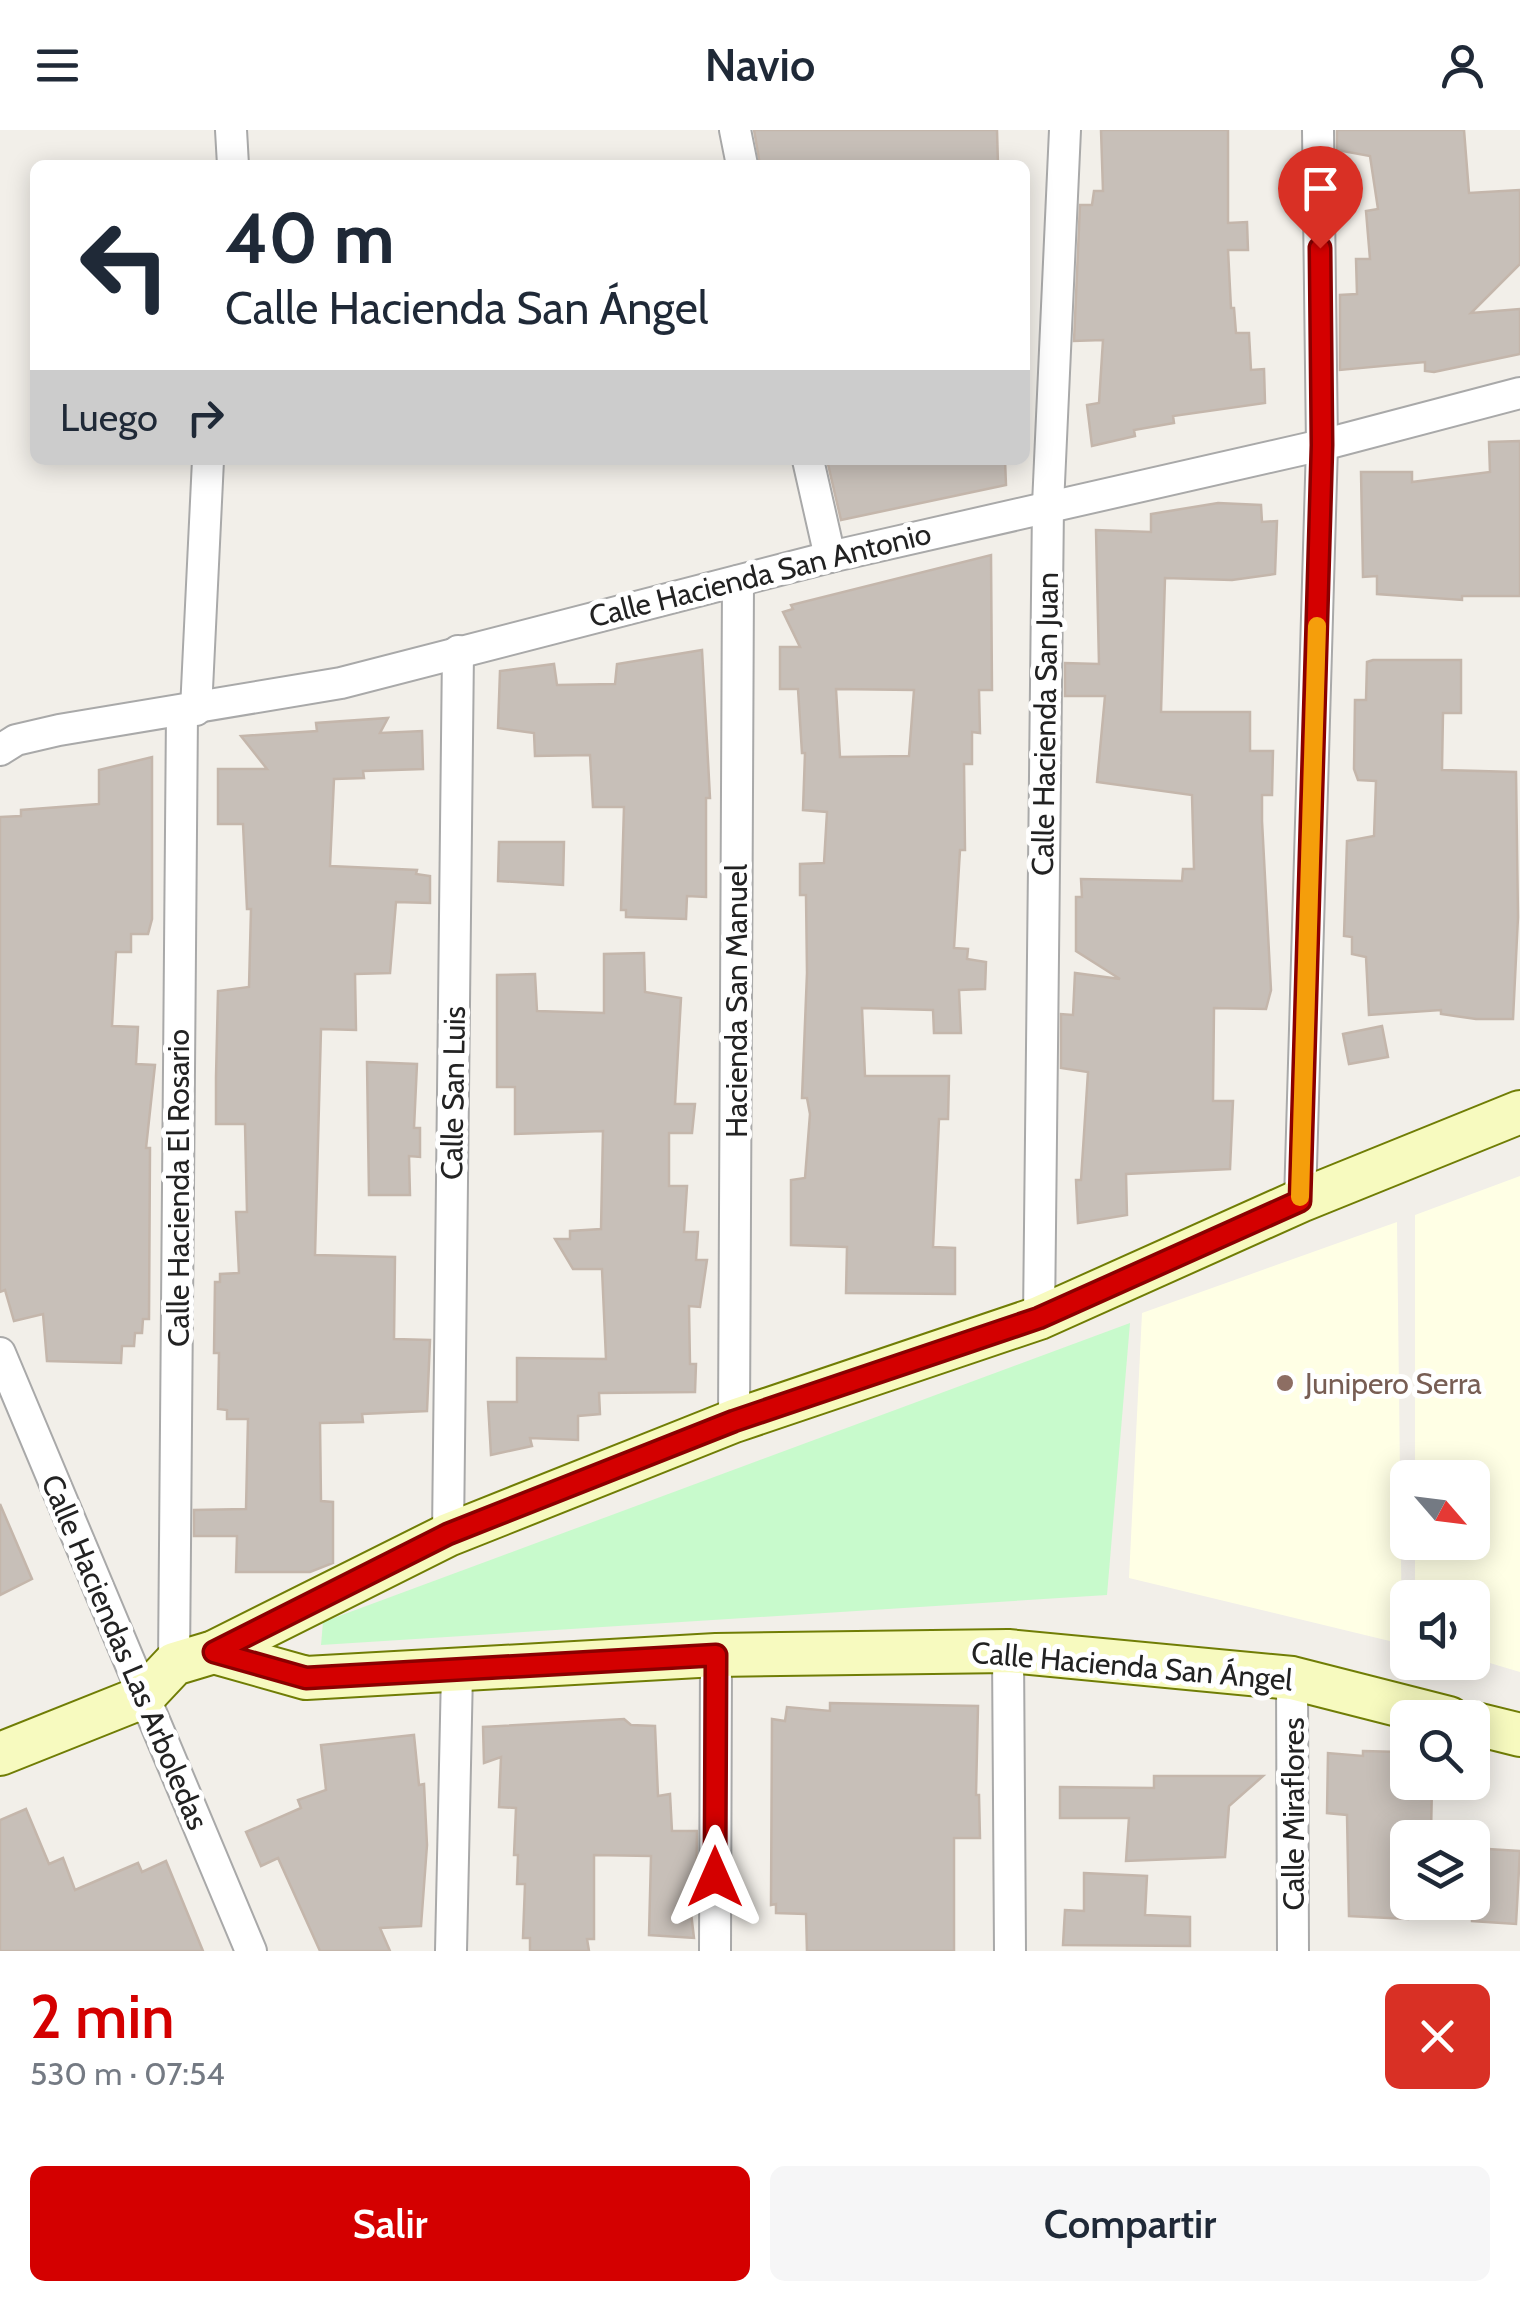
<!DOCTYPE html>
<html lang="es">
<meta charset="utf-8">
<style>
:root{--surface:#fff;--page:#f6f6f7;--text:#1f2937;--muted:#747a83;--accent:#d40000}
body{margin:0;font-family:Cabin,sans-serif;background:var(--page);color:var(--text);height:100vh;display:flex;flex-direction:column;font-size:38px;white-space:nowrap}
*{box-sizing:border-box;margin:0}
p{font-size:32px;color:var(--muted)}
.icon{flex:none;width:55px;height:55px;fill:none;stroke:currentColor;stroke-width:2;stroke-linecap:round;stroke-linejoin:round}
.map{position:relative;height:1821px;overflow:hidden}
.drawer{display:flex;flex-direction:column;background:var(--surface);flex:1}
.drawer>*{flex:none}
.guide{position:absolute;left:30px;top:30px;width:1000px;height:305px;border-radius:15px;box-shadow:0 5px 25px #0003;background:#fff;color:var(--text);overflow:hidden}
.needle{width:65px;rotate:118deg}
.controls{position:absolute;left:1390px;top:1330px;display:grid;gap:20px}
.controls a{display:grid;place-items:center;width:100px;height:100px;border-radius:15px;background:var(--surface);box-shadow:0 5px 25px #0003;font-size:50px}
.pin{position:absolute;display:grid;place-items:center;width:85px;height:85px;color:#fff;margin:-102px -42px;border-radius:50% 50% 50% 0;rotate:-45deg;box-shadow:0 0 10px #0007}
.pin .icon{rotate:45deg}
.me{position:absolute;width:110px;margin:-55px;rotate:0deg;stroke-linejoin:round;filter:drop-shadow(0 0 8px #0008)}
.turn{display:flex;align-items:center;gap:35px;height:210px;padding:0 30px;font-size:45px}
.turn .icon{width:130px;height:130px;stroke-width:2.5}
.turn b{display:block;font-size:70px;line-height:85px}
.then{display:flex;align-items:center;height:95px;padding:0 30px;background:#0003;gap:20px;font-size:38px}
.round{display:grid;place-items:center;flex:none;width:105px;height:105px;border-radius:15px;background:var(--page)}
.summary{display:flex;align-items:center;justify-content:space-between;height:170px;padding:0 30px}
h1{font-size:60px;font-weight:600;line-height:75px;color:var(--accent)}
.button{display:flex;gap:20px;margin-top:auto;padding:20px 30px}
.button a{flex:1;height:115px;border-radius:15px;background:var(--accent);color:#fff;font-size:40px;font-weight:600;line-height:115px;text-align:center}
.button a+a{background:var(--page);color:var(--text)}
header{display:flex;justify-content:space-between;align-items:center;height:130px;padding:0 30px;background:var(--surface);font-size:45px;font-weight:600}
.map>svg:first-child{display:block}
</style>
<header><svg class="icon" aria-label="menu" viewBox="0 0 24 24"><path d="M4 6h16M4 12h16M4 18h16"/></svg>Navio<svg class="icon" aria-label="person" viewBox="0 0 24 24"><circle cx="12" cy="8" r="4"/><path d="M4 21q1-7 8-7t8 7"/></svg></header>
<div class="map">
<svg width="1520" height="1821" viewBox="0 0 1520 1821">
<rect width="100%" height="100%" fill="#f2efe9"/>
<g fill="#ffffe5">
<polygon points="1520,1046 1520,1542 1473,1528 1472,1468 1415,1467 1415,1413 1472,1412 1472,1348 1415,1347 1415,1085"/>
<polygon points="1397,1092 1402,1514 1129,1448 1142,1183"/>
</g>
<polygon fill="#c8facc" points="1130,1193 1107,1465 321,1515 323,1492"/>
<g fill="#c7bfb8" stroke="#c4b6ab" stroke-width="2.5" fill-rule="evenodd">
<polygon points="754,0 997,0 998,35 760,35"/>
<polygon points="1101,0 1228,0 1228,93 1247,92 1248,120 1228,120 1231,178 1234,178 1236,203 1249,203 1251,240 1264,239 1265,273 1173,286 1174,293 1134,300 1135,306 1092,316 1087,275 1099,273 1103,210 1074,211 1080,75 1092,75 1094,61 1103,61"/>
<polygon points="1337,0 1464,0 1469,63 1520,60 1520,134 1471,183 1520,179 1520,224 1434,242 1425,241 1425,232 1340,240 1340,165 1357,164 1356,129 1370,129 1366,81 1378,79 1370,26 1337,20"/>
<polygon points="1520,311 1520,466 1462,466 1462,470 1377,464 1377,446 1363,447 1361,342 1412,342 1412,352 1490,342 1489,312"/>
<polygon points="827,330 1005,330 1006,355 841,390"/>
<polygon points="1218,373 1261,375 1262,392 1277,391 1275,444 1232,450 1165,448 1161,582 1250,582 1250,621 1273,621 1272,665 1262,665 1262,691 1271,860 1266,879 1214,878 1213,971 1233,971 1230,1039 1126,1044 1127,1085 1078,1093 1076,1050 1081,1050 1088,942 1061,938 1061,884 1073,885 1075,843 1120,849 1076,821 1076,767 1082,767 1081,749 1182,751 1183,739 1194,739 1192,665 1097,652 1105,566 1065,566 1065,533 1099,534 1096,400 1151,402 1151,384"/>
<path d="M 991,425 L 992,560 L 979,560 L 980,603 L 972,602 L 972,634 L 964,634 L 965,720 L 960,720 L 954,818 L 968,819 L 967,829 L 986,832 L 985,859 L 959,860 L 961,903 L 934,903 L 933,880 L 862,878 L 865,946 L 949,946 L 948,989 L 939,989 L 933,1117 L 955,1118 L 955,1164 L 846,1163 L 847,1117 L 791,1115 L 791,1050 L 805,1048 L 810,984 L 807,968 L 802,968 L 807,843 L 806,765 L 800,765 L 800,734 L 824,733 L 827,682 L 803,680 L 805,623 L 802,623 L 798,559 L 780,559 L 780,517 L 800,517 L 783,482 L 793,479 L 791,475 ZM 836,559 L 914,560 L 909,626 L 840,627 Z"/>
<polygon points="702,520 710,668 706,668 706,767 687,766 686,789 626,787 626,780 621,780 624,677 593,677 590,625 535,626 534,603 498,598 500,541 554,534 557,555 615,554 617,534"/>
<polygon points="1373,530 1461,530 1461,583 1443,583 1442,640 1516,642 1518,787 1513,889 1476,889 1441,884 1441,880 1369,885 1366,827 1352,824 1352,807 1344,806 1347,711 1374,706 1376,651 1358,650 1354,639 1355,570 1366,570 1367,532"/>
<polygon points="388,588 380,603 422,601 423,639 363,641 364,648 334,649 330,736 417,740 416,744 430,746 430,773 396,772 390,843 355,844 356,900 321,899 315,1125 395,1127 394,1209 430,1210 427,1281 362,1284 363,1292 320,1293 321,1371 333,1372 333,1433 310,1442 236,1442 237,1406 194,1406 194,1380 246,1379 248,1289 227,1289 227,1280 218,1279 219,1223 214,1223 215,1152 220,1152 220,1144 239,1143 236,1082 247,1082 245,994 216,994 216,947 218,861 249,857 251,779 247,779 243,694 218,694 218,639 267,639 241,606 317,601 316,593"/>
<polygon points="152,627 152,789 148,804 131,804 131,822 116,822 112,896 138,897 136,934 155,935 146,1018 150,1018 149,1189 143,1189 142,1203 135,1203 134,1216 122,1216 121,1233 47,1231 43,1184 14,1191 5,1160 0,1162 0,687 21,686 21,680 99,674 99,640"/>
<polygon points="499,712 564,712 563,755 498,751"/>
<polygon points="644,823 645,862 681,868 675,974 695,974 692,1003 669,1003 669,1056 687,1056 684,1102 698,1102 696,1130 707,1130 700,1177 689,1176 690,1234 696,1234 695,1262 599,1263 600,1284 578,1286 578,1310 530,1308 532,1316 491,1325 488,1272 517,1272 517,1228 606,1229 602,1139 573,1139 555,1109 570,1109 570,1101 601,1099 603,1001 515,1004 515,957 497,957 497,845 535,844 537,881 604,883 604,824"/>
<polygon points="1382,896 1388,927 1349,934 1343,904"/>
<polygon points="367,932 417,934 414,998 420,998 420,1027 409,1026 410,1065 369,1065"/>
<polygon points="0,1374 32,1449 0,1465"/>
<polygon points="830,1573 978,1576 976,1665 979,1665 980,1708 954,1708 954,1821 807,1821 806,1784 776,1783 776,1774 771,1775 772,1589 785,1591 787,1577 830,1581"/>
<polygon points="624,1589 631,1595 655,1596 658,1666 670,1664 672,1701 697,1701 696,1765 689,1766 694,1808 649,1805 651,1726 594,1725 594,1809 587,1809 589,1821 530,1821 530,1808 523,1808 525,1754 517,1754 518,1725 514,1725 516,1678 499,1677 501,1627 484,1633 483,1597"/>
<polygon points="414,1605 419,1655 424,1654 427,1715 421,1796 380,1798 390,1821 320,1821 278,1728 261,1736 246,1702 301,1678 298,1670 326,1660 321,1615"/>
<polygon points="1363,1621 1400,1622 1397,1653 1432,1655 1431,1703 1408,1703 1408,1789 1349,1786 1347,1685 1327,1683 1328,1623 1363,1626"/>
<polygon points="1154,1646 1263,1646 1229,1676 1225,1727 1126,1731 1129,1688 1060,1688 1060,1657 1154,1658"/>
<polygon points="26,1679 49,1734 63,1728 75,1760 138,1733 142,1742 166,1731 203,1821 0,1821 0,1690"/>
<polygon points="1472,1718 1520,1721 1516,1794 1472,1791"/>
<polygon points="1084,1743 1147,1746 1145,1785 1190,1787 1190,1816 1063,1815 1065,1780 1084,1781"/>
</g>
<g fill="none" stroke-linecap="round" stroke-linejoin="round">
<g stroke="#a9a9a9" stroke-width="34">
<g id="street">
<polyline points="231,0 233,35"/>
<polyline points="735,0 742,35"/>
<polyline points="808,330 830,427"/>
<polyline points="196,580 208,330"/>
<polyline points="0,620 16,610 59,600 341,553 830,427 1322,315 1520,263"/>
<polyline points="1300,1071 1322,315 1318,0"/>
<polyline points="1039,1188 1048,375 1065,0"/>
<polyline points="0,1223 251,1821"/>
<polyline points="734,1291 738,451"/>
<polyline points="448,1405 458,521"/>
<polyline points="1008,1521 1010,1821"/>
<polyline points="174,1534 182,582"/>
<polyline points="1292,1548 1293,1821"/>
<polyline points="451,1821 457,1542"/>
<polyline points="715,1821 716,1525"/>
</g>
</g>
<g stroke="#707d05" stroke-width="46">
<g id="secondary">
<polyline points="214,1522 306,1548 716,1525 1008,1521 1292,1548 1449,1588"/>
<polyline points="1472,1593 1520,1605"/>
<polyline points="0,1624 143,1567 174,1534 214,1522 448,1405 734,1291 1039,1188 1300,1071 1520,982"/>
</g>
</g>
<use href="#street" stroke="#fff" stroke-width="30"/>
<use href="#secondary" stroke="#f7fabf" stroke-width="42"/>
</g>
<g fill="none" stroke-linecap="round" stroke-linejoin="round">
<g stroke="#8a0000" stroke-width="25">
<polyline id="route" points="715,1747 716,1525 306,1548 214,1522 448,1404 734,1291 1039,1188 1300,1071 1322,315 1320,118"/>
</g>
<use href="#route" stroke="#d40000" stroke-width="18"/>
<polyline stroke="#f59e0b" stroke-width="18" points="1300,1067 1317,496"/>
</g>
<circle fill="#8d6e63" stroke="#fff" stroke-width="4" cx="1285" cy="1253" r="10"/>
<g text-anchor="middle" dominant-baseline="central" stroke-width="10" stroke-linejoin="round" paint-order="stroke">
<g font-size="30" fill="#222" stroke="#fff">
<text transform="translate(760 445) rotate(-14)">Calle Hacienda San Antonio</text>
<text transform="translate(1045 594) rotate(-89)">Calle Hacienda San Juan</text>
<text transform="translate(736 871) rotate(-90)">Hacienda San Manuel</text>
<text transform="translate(453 963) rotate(-89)">Calle San Luis</text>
<text transform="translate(178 1058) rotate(-90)">Calle Hacienda El Rosario</text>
<text transform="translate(125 1522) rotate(67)">Calle Haciendas Las Arboledas</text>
<text transform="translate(1132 1536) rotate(5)">Calle Hacienda San Ángel</text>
<text transform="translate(1293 1684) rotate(-90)">Calle Miraflores</text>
</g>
<g font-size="30" fill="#785e54" stroke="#fff" text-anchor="start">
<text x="1305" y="1253">Junipero Serra</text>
</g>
</g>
</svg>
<div class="controls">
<a><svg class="needle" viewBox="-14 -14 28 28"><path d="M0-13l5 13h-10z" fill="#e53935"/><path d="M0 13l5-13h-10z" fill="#747a83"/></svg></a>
<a><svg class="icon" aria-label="sound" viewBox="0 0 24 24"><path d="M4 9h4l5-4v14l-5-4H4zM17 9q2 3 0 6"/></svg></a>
<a><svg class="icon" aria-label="search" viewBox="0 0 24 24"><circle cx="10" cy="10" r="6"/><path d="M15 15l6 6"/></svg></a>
<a><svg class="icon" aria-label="layers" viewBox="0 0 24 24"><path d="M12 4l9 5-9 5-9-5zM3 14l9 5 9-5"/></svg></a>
</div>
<div class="pin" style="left:1320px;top:118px;background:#d93025"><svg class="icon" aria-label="arrive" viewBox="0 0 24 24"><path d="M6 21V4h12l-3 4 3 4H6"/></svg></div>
<svg class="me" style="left:715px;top:1747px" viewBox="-20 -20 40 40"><path d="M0-17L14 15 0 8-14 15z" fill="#d40000" stroke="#fff" stroke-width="4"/></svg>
<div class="guide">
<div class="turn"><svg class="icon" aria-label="left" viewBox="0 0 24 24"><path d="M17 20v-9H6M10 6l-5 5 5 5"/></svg><div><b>40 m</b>Calle Hacienda San Ángel</div></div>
<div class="then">Luego<svg class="icon" aria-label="right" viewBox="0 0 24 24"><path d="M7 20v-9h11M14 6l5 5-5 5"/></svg></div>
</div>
</div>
<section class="drawer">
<div class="summary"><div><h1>2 min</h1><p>530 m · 07:54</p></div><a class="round" style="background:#d93025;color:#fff"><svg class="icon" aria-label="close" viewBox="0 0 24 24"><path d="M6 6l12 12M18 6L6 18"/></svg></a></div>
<div class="button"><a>Salir</a><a>Compartir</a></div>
</section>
